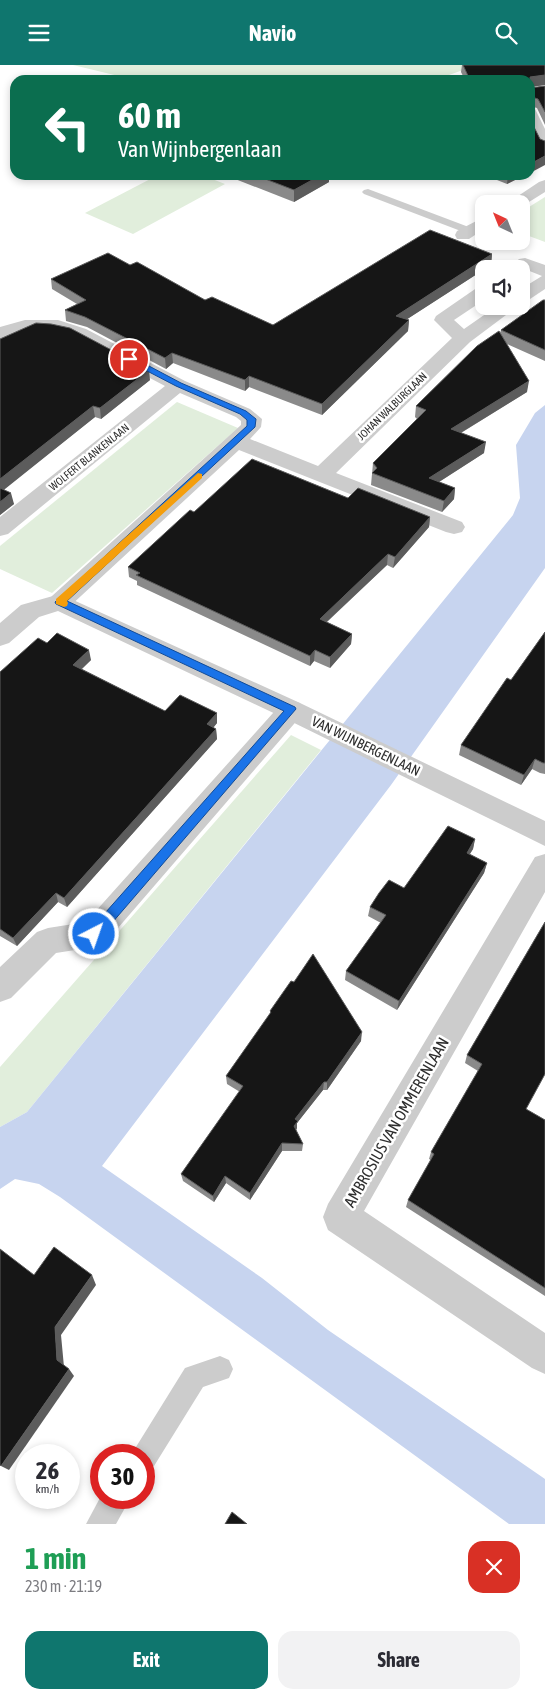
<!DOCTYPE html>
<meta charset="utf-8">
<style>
:root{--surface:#fff;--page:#f2f2f3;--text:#2b2b33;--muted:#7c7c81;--accent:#0f766e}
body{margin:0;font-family:"Asap Condensed",sans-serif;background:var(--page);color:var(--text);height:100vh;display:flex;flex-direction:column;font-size:19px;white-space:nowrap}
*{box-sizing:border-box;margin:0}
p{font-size:16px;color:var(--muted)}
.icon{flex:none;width:28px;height:28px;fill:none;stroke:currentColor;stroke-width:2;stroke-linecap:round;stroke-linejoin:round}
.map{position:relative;height:1459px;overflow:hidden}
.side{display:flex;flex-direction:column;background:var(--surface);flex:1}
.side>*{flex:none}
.top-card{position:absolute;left:10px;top:10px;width:525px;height:105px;border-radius:15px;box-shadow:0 2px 8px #0003;background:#0b6e4f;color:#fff;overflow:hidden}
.needle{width:32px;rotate:317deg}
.tools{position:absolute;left:475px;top:130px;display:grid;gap:10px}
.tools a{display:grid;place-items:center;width:55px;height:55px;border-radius:10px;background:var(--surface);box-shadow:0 2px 8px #0003;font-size:25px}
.speed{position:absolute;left:15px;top:1379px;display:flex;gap:10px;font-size:25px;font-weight:700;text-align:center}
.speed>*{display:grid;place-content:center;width:65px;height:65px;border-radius:50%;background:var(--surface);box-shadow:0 2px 8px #0003;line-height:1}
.speed small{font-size:12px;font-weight:400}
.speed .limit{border:8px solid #d22;background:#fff;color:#111}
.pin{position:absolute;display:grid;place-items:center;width:42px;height:42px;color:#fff;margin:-21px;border:2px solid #fff;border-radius:50%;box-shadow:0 1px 5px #0007}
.me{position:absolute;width:55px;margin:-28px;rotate:41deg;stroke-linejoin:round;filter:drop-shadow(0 0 4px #0008)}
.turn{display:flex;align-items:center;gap:18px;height:105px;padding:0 25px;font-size:22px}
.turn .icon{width:65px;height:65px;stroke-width:2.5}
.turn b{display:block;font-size:35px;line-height:42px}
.round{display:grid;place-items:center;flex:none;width:52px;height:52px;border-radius:15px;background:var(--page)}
.head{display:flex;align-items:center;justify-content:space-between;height:85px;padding:0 25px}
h1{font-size:30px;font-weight:700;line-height:38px;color:#1e9e55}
.cta{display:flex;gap:10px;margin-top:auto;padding:10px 25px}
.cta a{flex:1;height:58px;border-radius:15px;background:var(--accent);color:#fff;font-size:20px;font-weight:700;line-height:58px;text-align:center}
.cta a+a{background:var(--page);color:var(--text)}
header{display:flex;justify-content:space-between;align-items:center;height:65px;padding:0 25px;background:var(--accent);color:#fff;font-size:22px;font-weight:700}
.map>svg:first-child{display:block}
</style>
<header><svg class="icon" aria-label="menu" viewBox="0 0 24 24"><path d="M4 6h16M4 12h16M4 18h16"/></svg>Navio<svg class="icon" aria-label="search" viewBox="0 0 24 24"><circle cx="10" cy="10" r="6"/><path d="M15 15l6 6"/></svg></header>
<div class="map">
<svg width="545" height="1459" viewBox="0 0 545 1459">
<rect width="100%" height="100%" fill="#fff"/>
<g fill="#e1eedc">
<polygon points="73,0 477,0 435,15 135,15"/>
<polygon points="158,110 202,110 225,119 133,169 85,148"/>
<polygon points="545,132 545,177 521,168 521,147"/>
<polygon points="177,337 238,363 52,528 0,504 0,481"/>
<polygon points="291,670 321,685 27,1047 0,1062 0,1002"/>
</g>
<polygon fill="#c7d4ef" points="545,340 545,503 391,720 102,1101 262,1213 328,1265 545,1414 545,1459 509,1459 60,1132 39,1119 15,1114 0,1124 0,1062 27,1047 513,450 520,433 516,380 535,348"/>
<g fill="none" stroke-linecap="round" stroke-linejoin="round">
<g fill="#ccc" fill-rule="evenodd">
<polygon points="368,124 474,164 476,166 474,168 466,168 364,129 362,127 364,125"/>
<polygon points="220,1291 229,1295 233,1304 229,1313 203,1322 154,1401 144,1405 144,1390 131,1390 185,1303"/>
<polygon points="101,1431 131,1432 116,1459 86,1459"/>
</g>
<g fill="#ccc" fill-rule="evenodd">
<polygon points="530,43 535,44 545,64 545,85 540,83 530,63"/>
<polygon points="545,115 545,127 521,142 521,139 506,139 539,117"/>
<polygon points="484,152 484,164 469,174 457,174 455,170 457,166"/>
<polygon points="525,193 545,200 545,224 527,236 521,237 521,224 542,211 527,205 521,208 521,204 508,204 519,194"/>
<path d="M 484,221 L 484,235 L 454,255 L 464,264 L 497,241 L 518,241 L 470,277 L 336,408 L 462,457 L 465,462 L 462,467 L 454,469 L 446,467 L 239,385 L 68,543 L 60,545 L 52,543 L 48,537 L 52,531 L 241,360 L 241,356 L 236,352 L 180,328 L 8,469 L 0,471 L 0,452 L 165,321 L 72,272 C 45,263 27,267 0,274 L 0,262 L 25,255 L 58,255 L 86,264 L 185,316 L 250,344 L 262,354 L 261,362 L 250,374 L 318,401 L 452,273 L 434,255 L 436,251 L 478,222 Z"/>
<polygon points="291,635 300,638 304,645 300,652 105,878 94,882 56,888 11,933 0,937 0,902 37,867 48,863 86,857 282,638"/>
<polygon points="545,789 545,827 364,1146 545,1268 545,1309 532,1303 328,1165 323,1152 328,1139 535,792"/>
</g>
<polygon fill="#ccc" fill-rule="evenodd" points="60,529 300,638 545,756 545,781 282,652 58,546 39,552 9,578 0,581 0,558 21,540"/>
</g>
<g fill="#8a8a8a">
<polygon points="462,0 545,0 545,20 530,22 530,23 545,21 545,60 537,43 530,41 530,15 465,15 461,7"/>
<polygon points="225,110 329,110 329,117 294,137"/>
<polygon points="490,110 525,110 507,119 492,113"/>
<polygon points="492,189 491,200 407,254 409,255 408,266 322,350 249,322 245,326 173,298 166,304 87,262 66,256 65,245 77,239 52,224 51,214 130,200 205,235 273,260"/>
<polygon points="545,235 545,296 507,279 527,327 461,368 484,388 439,417 455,423 454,434 442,447 371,420 373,398 417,354 415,352 416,341 500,268 501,265"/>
<polygon points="0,274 150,315 101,354 95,352 4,424 14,439 0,450"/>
<polygon points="348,433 430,452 429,462 393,503 387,500 327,557 352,569 351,579 330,603 314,596 310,601 137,520 137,516 129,512 128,502 194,447"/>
<polygon points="545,567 545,709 540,708 532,704 521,720 459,690 461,680 511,615"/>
<polygon points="47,578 91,595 82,604 165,646 217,648 217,658 213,663 216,664 217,674 67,842 58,837 17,881 0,871 0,607"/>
<polygon points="475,774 473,784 470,789 487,798 484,808 397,945 345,915 346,906 381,858 368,851 370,842 404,823"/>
<polygon points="545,857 526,1044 545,1055 545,1231 406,1142 408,1135 431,1095 429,1094 431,1087 478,1006 465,998 467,990"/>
<polygon points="270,946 361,976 327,1025 323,1025 297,1058 297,1063 296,1065 303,1079 302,1086 282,1086 250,1135 226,1118 214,1137 183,1116 181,1109 240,1027 227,1019 226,1011 270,949"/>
</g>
<g fill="#5c5c5c">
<polygon points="545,10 545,20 530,22 530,12"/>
<polygon points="545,91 545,100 530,108 530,99"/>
<polygon points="321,110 329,110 329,117 294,137 294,125"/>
<polygon points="508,110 525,110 507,119"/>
<polygon points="492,189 491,200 395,262 396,251"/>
<polygon points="409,255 408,266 322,350 322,339"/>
<polygon points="172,288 173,298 166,304 165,293"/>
<polygon points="149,305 150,315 101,354 100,343"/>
<polygon points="249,311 249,322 245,326 245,315"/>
<polygon points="529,316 527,327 449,375 451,364"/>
<polygon points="93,341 95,352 0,428 0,414"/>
<polygon points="486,377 484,388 428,424 429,413"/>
<polygon points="455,423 454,434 442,447 444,436"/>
<polygon points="11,428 14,439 0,450 0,437"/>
<polygon points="430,452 429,462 393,503 395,492"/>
<polygon points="388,489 387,500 319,564 320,554"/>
<polygon points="352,569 351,579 330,603 330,592"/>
<polygon points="89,585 91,595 75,610 73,600"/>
<polygon points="315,585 314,596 310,601 310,591"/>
<polygon points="217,648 217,658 208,669 207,659"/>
<polygon points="216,664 217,674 67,842 64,833"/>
<polygon points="535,694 532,704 521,720 524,710"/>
<polygon points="475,774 473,784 464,798 467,788"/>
<polygon points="487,798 484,808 397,945 399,936"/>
<polygon points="56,828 58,837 17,881 13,873"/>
<polygon points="362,967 361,976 327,1025 327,1017"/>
<polygon points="324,1017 323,1025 297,1058 297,1063 294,1069 295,1054"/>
<polygon points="282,1078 282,1086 250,1135 250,1128"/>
<polygon points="225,1111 226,1118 214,1137 213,1131"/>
<polygon points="92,1210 96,1220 61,1270 64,1302 57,1295 55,1262"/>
<polygon points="69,1304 74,1311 9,1405 1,1401"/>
</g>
<g fill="#161616" stroke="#5c5c5c">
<polygon points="463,0 545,0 545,10 530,12 530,23 545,21 545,47 538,34 532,32 530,33 530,15 470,15"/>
<polygon points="530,54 540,74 545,76 545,91 530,99"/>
<polygon points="255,110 321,110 294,125"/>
<polygon points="430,165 492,189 396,251 409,255 322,339 249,311 245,315 172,288 165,293 85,252 65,245 86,235 51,214 108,188 130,200 137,197 205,235 212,232 273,260"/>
<polygon points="543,235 545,235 545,285 501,265"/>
<polygon points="36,258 51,259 70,263 149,305 100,343 93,341 0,414 0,274"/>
<polygon points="499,266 529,316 451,364 486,377 429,413 455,423 444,436 372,408 377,403 373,398 426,345 416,341 477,281"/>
<polygon points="252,394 348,433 358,423 430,452 395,492 388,489 320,554 352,569 330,592 315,585 310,591 136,510 140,508 128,502 190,445 194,447"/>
<polygon points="0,423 11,428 0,437"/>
<polygon points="545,567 545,698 543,698 535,694 524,710 461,680 507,613 511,615"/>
<polygon points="57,568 89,585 73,600 165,646 180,630 217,648 207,659 216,664 64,833 56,828 13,873 0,864 0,607 38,573 47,578"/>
<polygon points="448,761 475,774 467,788 487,798 399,936 346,906 386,850 370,842 379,828 389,815 404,823"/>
<polygon points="545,857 545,1009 526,1044 545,1055 545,1223 408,1135 434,1089 431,1087 482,999 467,990"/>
<polygon points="313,889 362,967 327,1017 324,1017 295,1054 298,1056 294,1061 303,1079 282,1078 250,1128 225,1111 213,1131 181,1109 243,1021 226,1011 271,947 270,946 291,916 294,917"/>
<polygon points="54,1182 92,1210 55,1262 57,1295 69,1304 1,1401 0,1400 0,1184 34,1210"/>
<polygon points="232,1447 247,1459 225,1459"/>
</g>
<polygon fill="#1a73e8" stroke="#114b97" points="126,292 132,292 181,318 246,346 256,354 255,362 67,536 295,642 296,644 99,873 94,874 90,873 88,869 90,865 284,646 56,539 55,537 247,361 247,355 240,349 176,321 126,295"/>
<polygon fill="#f59e0b" points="198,408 202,409 202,413 67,536 68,538 67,541 64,542 56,539 56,534"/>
<g text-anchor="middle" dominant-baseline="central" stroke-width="5" stroke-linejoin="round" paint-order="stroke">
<g font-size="11" fill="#2f2f2f" stroke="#fff">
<text transform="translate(392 341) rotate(-44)">JOHAN WALBURGLAAN</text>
<text transform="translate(89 392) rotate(-39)">WOLFERT BLANKENLAAN</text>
</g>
<g font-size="14" fill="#2f2f2f" stroke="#fff">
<text transform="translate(366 681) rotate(26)">VAN WIJNBERGENLAAN</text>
</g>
<g font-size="16" fill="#2f2f2f" stroke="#fff">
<text transform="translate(396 1057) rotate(-60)">AMBROSIUS VAN OMMERENLAAN</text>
</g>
</g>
</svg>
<div class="tools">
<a><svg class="needle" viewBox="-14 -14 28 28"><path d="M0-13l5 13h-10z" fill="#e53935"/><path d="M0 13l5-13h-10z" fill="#7c7c81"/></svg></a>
<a><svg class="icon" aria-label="sound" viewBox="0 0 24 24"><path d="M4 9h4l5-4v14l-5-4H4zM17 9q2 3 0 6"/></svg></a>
</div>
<div class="speed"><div>26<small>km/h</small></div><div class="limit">30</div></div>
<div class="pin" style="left:129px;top:294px;background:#d93025"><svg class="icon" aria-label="arrive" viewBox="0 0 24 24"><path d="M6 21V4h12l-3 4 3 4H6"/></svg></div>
<svg class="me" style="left:94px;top:869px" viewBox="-20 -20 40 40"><circle r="17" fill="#1a73e8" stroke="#fff" stroke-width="3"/><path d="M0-11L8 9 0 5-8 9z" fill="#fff"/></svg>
<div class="top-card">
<div class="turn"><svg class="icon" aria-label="left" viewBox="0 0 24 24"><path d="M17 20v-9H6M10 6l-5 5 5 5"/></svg><div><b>60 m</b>Van Wijnbergenlaan</div></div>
</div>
</div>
<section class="side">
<div class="head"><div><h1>1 min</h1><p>230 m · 21:19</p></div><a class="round" style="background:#d93025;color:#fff"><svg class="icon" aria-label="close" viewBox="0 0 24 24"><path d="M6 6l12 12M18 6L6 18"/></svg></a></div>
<div class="cta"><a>Exit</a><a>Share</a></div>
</section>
